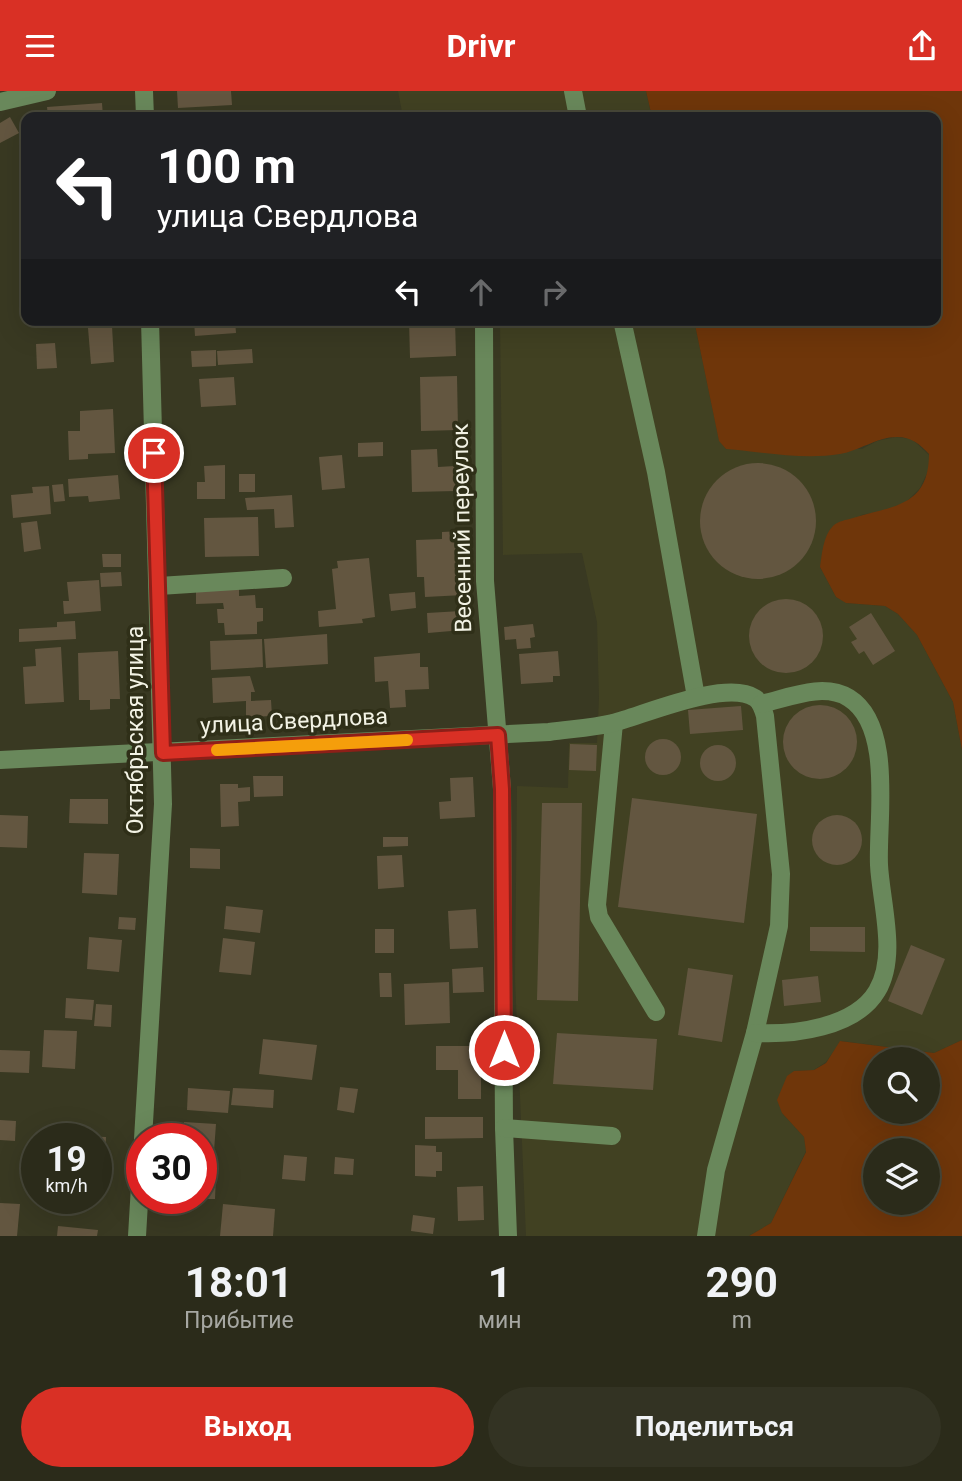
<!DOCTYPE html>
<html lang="ru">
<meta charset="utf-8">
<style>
:root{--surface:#2b2b1a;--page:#333323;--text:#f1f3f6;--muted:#a6a7a2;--line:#474739;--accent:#d93025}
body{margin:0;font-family:Roboto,sans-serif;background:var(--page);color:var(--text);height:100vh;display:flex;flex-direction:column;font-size:26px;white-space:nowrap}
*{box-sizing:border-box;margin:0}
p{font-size:23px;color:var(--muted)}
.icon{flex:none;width:38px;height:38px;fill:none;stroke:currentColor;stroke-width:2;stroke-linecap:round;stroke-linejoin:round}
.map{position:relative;height:1145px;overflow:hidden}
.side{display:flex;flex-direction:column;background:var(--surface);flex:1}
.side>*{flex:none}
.guide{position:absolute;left:21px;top:21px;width:920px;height:214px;border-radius:14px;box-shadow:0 7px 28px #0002,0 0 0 2px var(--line);background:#202124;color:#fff;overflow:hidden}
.tools{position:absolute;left:863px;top:956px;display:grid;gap:14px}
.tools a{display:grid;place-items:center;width:77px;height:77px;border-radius:50%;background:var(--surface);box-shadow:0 7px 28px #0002,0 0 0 2px var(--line);font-size:35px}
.speed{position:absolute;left:21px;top:1032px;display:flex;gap:14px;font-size:35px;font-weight:700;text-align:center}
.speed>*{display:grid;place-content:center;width:91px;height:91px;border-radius:50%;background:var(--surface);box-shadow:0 7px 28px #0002,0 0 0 2px var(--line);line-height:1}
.speed small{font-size:18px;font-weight:400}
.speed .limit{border:10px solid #d22;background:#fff;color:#111}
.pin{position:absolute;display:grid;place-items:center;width:60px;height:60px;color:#fff;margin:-30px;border:4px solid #fff;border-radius:50%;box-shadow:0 2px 7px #0007}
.me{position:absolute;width:77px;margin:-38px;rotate:0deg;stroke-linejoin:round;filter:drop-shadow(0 0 5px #0008)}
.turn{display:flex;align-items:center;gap:24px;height:147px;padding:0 21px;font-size:32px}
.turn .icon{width:91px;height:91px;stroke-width:2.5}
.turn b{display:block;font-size:49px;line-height:60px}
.lanes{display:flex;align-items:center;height:66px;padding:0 21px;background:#0003;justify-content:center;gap:35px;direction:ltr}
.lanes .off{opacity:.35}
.eta{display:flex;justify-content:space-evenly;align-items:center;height:119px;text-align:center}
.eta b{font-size:42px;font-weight:700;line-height:49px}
.action{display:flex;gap:14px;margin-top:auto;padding:14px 21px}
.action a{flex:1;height:80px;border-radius:42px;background:var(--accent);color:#fff;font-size:28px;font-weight:700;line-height:80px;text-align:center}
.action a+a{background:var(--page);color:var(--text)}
header{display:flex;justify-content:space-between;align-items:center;height:91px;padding:0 21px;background:var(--accent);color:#fff;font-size:32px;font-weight:700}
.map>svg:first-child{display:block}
</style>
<header><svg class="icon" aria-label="menu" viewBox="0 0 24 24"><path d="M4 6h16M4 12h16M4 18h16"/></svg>Drivr<svg class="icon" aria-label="share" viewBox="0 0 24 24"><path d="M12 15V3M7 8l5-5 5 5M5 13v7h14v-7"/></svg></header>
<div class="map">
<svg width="962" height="1145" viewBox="0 0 962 1145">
<rect width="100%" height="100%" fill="#393922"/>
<g fill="#414122">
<polygon points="398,0 646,0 652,26 403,26"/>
<polygon points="500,229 694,229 719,349 726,358 862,358 877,350 896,346 912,348 929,364 929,378 920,397 906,411 889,419 861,424 820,476 836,506 847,512 885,515 898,523 917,544 953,611 962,659 962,949 934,962 841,950 826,971 814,979 794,980 782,1022 804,1046 806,1060 771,1132 749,1145 526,1145 515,888 517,695 568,697 569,652 597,652 599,607 597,531 582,462 503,464"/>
</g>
<g fill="#6f360a" fill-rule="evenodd">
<path d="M 646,0 L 962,0 L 962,659 L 953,611 L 917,544 L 898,523 L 885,515 L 846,512 L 836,506 L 820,476 C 822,463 823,445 833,435 C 838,430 846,429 853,427 C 890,415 929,417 929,363 C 920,353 911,346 897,346 C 877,346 859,360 840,363 C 803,369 763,361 726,358 L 719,350 L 694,229 L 936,229 L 936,26 L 652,26 Z"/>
<path d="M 962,949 L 962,1145 L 749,1145 L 771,1132 L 806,1061 L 804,1046 L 782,1022 L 777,1009 L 787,985 L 794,980 L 814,979 L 826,972 L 840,950 L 934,962 ZM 875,968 L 928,968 L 928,1020 L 875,1020 ZM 875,1059 L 928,1059 L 928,1111 L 875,1111 Z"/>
</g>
<g fill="#635640">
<polygon points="177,0 231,0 232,14 178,17"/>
<polygon points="102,12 103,26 48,26 47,16"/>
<polygon points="10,26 19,42 0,52 0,32"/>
<polygon points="194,229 235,229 236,242 195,245"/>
<polygon points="409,229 455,229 456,265 410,267"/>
<polygon points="112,235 114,271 91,273 88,237"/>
<polygon points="55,252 57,277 37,278 36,253"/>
<polygon points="252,258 253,272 218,274 217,260"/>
<polygon points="216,259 216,275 192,276 191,260"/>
<polygon points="457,285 458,339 421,340 420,286"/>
<polygon points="234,286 236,314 201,316 199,288"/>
<polygon points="113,318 115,362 88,363 88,368 69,369 68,340 80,340 80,320"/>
<polygon points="383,351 383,365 358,366 358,352"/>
<polygon points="437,358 438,376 455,375 456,400 412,401 411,359"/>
<polygon points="342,364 345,397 322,399 319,366"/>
<circle cx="758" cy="430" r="58"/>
<polygon points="225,374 225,408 197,408 197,391 205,391 204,375"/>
<rect x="239" y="383" width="16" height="18"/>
<polygon points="118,384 120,408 89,411 88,405 69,406 68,388"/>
<polygon points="63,393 65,410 54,411 52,394"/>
<polygon points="49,395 51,423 13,427 11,404 33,402 32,396"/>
<polygon points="292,404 294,436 275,437 274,418 247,419 245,407"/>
<polygon points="258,426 259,465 205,466 204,427"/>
<polygon points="37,430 41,458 24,461 21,432"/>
<polygon points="461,440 464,504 425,506 424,486 417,486 416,449 442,448 442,441"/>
<polygon points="102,463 121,463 121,476 103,476"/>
<polygon points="369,467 375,526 362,528 363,532 319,536 318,520 336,518 332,478 338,477 337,470"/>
<polygon points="121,481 122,495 101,496 100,482"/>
<polygon points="99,489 101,520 64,523 63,510 69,510 67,491"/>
<polygon points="239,497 239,505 255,504 256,517 263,517 263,530 257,531 257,543 225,544 224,532 218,532 217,518 224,518 223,512 196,513 196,499"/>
<polygon points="415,501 416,517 391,520 389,503"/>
<circle cx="786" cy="545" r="37"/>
<polygon points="461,520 463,539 428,542 427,522"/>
<polygon points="871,522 895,560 873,574 864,560 859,563 851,551 857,548 849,536"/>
<polygon points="75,530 76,548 19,551 19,538 57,536 57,531"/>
<polygon points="533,533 535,546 530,547 531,557 517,558 516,548 505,549 504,536"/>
<polygon points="327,543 328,573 266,577 264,548"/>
<polygon points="262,548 263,576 211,579 210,550"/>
<polygon points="61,556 64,611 25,613 23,576 36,575 35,558"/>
<polygon points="118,560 120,608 110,608 110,618 90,619 90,609 79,609 78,562"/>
<polygon points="558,560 560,585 553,585 553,591 521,593 519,563"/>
<polygon points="420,562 420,576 428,576 429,598 405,599 406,616 390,617 388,590 375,591 374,566"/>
<polygon points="250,585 255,601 251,601 251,610 271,609 272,625 246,626 246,610 213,612 212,587"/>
<circle cx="820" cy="651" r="37"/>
<polygon points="741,615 743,639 690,643 688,619"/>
<circle cx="663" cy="666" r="18"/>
<polygon points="570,653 597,654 596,680 569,679"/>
<circle cx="718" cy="672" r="18"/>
<polygon points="253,685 283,685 283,705 254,706"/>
<polygon points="473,686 475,726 440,728 439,711 451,710 450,687"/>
<polygon points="220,693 238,693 238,697 250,696 250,710 238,711 239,735 221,736"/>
<polygon points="632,707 757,723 744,832 618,816"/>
<polygon points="70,708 108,708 108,733 69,732"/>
<polygon points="542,712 582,712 578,910 537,909"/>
<circle cx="837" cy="749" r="25"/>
<polygon points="0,724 28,725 27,757 0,756"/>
<polygon points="383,746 408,746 408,755 383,756"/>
<polygon points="190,757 220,758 220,778 190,777"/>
<polygon points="84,762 119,763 117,804 82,802"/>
<polygon points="402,764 404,796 378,798 377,765"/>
<polygon points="226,815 263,819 260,842 224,838"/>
<polygon points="476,818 478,857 450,858 448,820"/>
<polygon points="119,826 136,827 135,839 118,838"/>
<polygon points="810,836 865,836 865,861 810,860"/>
<rect x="375" y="838" width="19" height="24"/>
<polygon points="89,846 122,849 119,881 87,878"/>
<polygon points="223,847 255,851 251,884 219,881"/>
<polygon points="911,854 945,868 922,924 888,910"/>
<polygon points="483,876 484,901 453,902 452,878"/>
<polygon points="688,877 733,884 722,951 678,944"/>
<polygon points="379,882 391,882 392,906 380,906"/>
<polygon points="818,885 821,911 784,915 782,889"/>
<polygon points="449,891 450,932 405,934 404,893"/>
<polygon points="66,907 94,909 92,929 65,927"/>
<polygon points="96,913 112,914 111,936 94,935"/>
<polygon points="44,939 77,940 75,978 42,976"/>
<polygon points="557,942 657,948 653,999 553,993"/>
<polygon points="263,948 317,954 312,989 259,983"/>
<polygon points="436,955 481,955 481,1008 458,1008 458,979 436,979"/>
<polygon points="0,959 30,960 29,982 0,981"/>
<polygon points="340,996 358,998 354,1022 337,1019"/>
<polygon points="188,997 230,1000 228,1022 187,1019"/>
<polygon points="233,997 274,999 273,1017 231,1014"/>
<polygon points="425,1026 483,1026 483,1047 425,1048"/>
<polygon points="0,1029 16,1030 15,1050 0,1049"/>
<polygon points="184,1031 216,1033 214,1060 201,1060 201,1048 182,1048"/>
<polygon points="76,1045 106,1046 104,1086 96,1086 96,1048 76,1048"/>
<polygon points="415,1054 436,1055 436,1061 442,1061 442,1080 436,1080 436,1086 415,1085"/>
<polygon points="284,1064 307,1066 305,1090 282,1088"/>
<polygon points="335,1066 354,1068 353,1084 334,1083"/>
<polygon points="201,1084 216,1084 215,1108 201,1108"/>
<polygon points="483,1095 484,1129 458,1130 457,1096"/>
<polygon points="45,1108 70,1108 69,1117 44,1113"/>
<polygon points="0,1112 20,1113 17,1145 0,1145"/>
<polygon points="223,1113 275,1118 273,1145 220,1145"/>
<polygon points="413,1124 435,1127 433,1143 411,1140"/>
<polygon points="58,1135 98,1139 97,1145 57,1145"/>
</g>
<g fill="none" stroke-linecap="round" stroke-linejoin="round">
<g stroke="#69885b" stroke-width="18">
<polyline points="144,0 145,26"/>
<polyline points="573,0 578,26"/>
<polyline points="0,11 47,0"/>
<polyline points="484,229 485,490 502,698 504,1037 508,1145"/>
<polyline points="622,229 656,381 696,606"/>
<polyline points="159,495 283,487"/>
<polyline points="614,632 597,814 599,826 656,921"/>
<path d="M 0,669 L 549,641 C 570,638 592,637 613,632 C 644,624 726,588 755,607 C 761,611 763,618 765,625 L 781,783 L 779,835 L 755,942 L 716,1079 L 706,1145"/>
<path d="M 755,942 C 793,944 855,937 877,900 C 898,865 881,812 879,774 C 877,729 894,635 849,607 C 823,591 788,607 761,613"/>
<polyline points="504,1037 612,1045"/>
<polyline points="143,1048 163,713 150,229"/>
<polyline points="137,1145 142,1061"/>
</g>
</g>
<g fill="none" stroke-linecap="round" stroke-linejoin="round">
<g stroke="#8d1f18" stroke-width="18">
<polyline id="route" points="154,362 163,662 498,644 502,698 504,959"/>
</g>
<use href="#route" stroke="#d93025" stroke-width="12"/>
<polyline stroke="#f59e0b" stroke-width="12" points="217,659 407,649"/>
</g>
<g text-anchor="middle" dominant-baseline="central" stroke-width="7" stroke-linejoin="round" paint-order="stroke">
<g font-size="23" fill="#f3f3e5" stroke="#2f2f18">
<text transform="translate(462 437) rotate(-91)">Весенний переулок</text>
<text transform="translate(294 630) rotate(-3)">улица Свердлова</text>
<text transform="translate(135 639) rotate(-90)">Октябрьская улица</text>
</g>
</g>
</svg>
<div class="tools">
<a><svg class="icon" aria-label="search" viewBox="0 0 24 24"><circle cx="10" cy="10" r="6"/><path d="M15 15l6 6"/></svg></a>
<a><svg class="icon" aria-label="layers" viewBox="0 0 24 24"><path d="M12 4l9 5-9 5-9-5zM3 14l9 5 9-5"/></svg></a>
</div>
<div class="speed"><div>19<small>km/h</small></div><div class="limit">30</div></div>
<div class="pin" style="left:154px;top:362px;background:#d93025"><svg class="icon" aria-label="arrive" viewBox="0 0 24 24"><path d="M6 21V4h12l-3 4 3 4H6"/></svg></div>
<svg class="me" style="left:504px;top:959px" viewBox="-20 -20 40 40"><circle r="17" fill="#d93025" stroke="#fff" stroke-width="3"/><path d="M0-11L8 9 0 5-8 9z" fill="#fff"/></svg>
<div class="guide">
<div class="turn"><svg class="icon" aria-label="left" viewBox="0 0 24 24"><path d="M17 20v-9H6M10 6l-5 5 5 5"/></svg><div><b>100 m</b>улица Свердлова</div></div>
<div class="lanes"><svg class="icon" aria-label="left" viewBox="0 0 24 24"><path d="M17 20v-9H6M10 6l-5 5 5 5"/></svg><svg class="icon off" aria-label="ahead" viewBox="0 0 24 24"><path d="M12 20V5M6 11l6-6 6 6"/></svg><svg class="icon off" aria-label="right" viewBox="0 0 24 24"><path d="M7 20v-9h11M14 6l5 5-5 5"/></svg></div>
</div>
</div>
<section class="side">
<div class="eta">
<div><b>18:01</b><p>Прибытие</p></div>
<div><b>1</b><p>мин</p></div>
<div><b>290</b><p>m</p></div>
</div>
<div class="action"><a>Выход</a><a>Поделиться</a></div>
</section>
